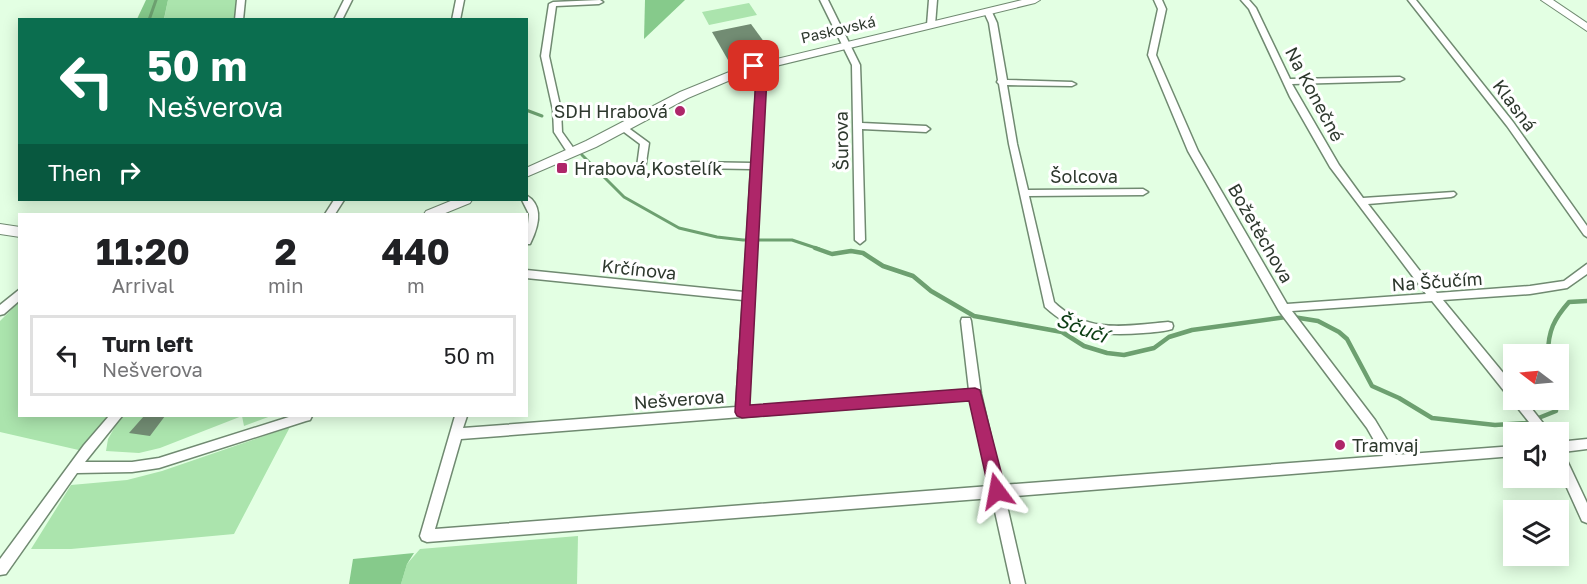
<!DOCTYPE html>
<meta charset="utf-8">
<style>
:root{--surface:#fff;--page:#f2f2f2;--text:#202124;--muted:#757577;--line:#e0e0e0}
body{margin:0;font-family:"Golos Text",sans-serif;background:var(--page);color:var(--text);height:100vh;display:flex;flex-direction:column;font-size:22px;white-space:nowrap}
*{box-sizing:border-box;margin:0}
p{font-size:20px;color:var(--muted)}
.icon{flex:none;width:33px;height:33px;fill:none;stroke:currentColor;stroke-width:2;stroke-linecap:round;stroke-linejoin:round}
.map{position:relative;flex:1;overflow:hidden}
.drawer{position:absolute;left:18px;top:213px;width:510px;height:204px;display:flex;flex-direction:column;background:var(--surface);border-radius:0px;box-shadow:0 3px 15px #0003}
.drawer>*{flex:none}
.guide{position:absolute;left:18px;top:18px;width:510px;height:183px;border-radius:0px;box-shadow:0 3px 15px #0003;background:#0b6e4f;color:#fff;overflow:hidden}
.needle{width:39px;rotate:286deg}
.controls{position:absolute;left:1503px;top:344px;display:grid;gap:12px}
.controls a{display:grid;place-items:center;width:66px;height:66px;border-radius:0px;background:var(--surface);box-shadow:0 3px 15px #0003;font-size:30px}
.pin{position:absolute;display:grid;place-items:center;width:51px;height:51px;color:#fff;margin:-26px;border-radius:12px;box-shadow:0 3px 9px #0006}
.me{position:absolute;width:66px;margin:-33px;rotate:347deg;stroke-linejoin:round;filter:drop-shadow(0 0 4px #0008)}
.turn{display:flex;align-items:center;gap:21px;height:126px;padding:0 30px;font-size:27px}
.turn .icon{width:78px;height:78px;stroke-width:2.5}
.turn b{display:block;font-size:42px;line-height:51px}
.then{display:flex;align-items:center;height:57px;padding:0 30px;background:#0003;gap:12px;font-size:22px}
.eta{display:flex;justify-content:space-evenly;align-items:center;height:102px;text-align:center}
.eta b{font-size:36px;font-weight:700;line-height:42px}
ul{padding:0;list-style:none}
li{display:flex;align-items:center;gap:18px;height:81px;margin:0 12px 9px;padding:0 18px;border:3px solid var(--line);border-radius:0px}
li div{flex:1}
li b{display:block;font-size:22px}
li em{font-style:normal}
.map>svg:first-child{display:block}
</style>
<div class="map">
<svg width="1587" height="584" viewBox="0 0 1587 584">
<rect width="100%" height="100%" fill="#e3ffe3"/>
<g fill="#abe4ad">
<polygon points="168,0 237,0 236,19 164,20"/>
<polygon points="749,3 757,15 709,25 702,12"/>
<polygon points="19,302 20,416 110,416 83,451 0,432 0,321"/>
<polygon points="121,416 271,416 244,426 242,416 160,448 139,453 106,451 108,439"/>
<polygon points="290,427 234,534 71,549 31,549 71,485 127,480 162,471"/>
<polygon points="578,536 577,584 401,584 407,564 420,549"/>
</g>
<g fill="#86ca8b">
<polygon points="146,0 168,0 164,19 137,19"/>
<polygon points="645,0 685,0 644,39"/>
<polygon points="414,553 407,564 401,584 349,584 353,559"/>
</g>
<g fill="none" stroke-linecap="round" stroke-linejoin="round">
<g stroke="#6da070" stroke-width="3">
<polyline points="149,20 156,0"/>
<polyline points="526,110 542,116"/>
<polyline points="582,155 624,197 679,228 717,237 743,240 792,240 819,249"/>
</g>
<g stroke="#6da070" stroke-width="4.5">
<polyline points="815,248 832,254 851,251 863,253 883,266 913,276 931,291 974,316 1062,332 1084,346 1107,353 1124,355 1154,348 1169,337 1192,330 1286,317"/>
<polyline points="1293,317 1318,321 1339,332 1347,339 1372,386 1399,398 1432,418 1495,425 1526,423 1556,411 1555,399"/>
<path d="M 1548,354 C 1548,331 1554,319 1569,302 L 1587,301"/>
</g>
</g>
<g fill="#728c73">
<polygon points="751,24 770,50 728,60 712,32"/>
<polygon points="144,416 165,416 150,436 129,433"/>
</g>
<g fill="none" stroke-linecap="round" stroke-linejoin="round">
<g stroke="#708a71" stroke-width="3">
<g id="minor">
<polygon points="237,0 245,0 243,20 235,20"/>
<polygon points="344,0 352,0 342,20 334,20"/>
<polygon points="456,0 464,0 460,20 452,20"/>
<polygon points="600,0 603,2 599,4 556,6 549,56 561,110 562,132 577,153 572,156 569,155 554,132 553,110 541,56 549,4 553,2"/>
<polygon points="820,0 828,0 860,65 862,123 926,126 930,129 926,132 862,129 865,240 860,244 855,240 852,65"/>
<polygon points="929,0 937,0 935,25 931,27 927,25"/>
<path d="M 1154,0 L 1162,0 L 1166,9 L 1156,55 L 1198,151 L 1287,304 L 1426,294 L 1330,167 L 1290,97 L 1249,9 L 1241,0 L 1249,0 L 1256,8 L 1290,79 L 1400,77 L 1404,79 L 1400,81 L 1292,84 L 1339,165 L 1363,198 L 1454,192 L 1456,194 L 1454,196 L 1451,197 L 1368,204 L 1437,293 L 1530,286 L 1564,281 L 1587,264 L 1587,274 L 1567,288 L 1530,294 L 1443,300 L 1514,386 L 1514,399 L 1524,399 L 1550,432 L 1537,432 L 1432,301 L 1292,311 L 1375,420 L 1396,455 L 1514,446 L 1514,456 L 1005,497 L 1025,584 L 1011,584 L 992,498 L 427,542 L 422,540 L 420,536 L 455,416 L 467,416 L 463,428 L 736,407 L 743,300 L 526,278 L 526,270 L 744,292 L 751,169 L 692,168 L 687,165 L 692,162 L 752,163 L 757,74 L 750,66 L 754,64 C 759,65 765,72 765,77 L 748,407 L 969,390 L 961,321 L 962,318 L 970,318 L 971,321 L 981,394 L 1002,485 L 1383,456 L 1367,428 L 1279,311 L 1188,151 L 1148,55 L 1158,9 ZM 970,399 L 990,486 L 435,529 L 461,439 Z"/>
<polygon points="1408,0 1416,0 1513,122 1587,226 1587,237 1584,235 1507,126"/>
<path d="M 985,10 L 991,10 L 997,23 L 1007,80 L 1072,82 L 1076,84 L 1072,86 L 1007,85 L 1017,144 L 1028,190 L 1143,189 L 1148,192 L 1143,195 L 1029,196 L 1054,302 C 1087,334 1126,326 1168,322 L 1172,323 L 1173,326 L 1172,329 C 1163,332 1153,332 1143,333 C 1105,336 1074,334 1045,307 L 1009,144 L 999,84 L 997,82 L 998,80 L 989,23 L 984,12 Z"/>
<polygon points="623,124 649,143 644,176 638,176 636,174 640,144 620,129 619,127"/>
<path d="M 526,195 C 545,206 538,228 530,244 L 526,244 L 529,214 L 522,200 L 526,200 Z"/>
<polygon points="334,200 344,200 335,214 325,214"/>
<polygon points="20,289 20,300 4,314 0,315 0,305"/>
<polygon points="109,416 122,416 85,462 132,462 159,458 292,416 312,416 310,420 306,421 159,468 132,472 77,473 6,574 0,575 0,559 84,445"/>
<polygon points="1587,439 1587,449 1563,452 1587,503 1587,523 1582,521 1558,468 1558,442"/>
</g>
</g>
<g stroke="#708a71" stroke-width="2">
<g id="secondary">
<polygon points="1022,0 1040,0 1035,3 747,73 688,98 596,147 526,177 526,168 586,141 680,92 739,68"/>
<polygon points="1541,0 1553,0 1587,23 1587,31"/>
<polygon points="453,200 472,200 470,203 443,214 424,214 426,211"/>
<polygon points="0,224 20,227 20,237 0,234"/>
</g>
</g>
<use href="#minor" fill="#fff" fill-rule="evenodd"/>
<use href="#secondary" fill="#fff" fill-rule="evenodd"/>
</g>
<polygon fill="#ae2669" stroke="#711944" stroke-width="1.5" points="754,63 765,71 767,77 750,405 975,388 980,390 1006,491 1003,496 997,498 992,496 989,491 969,401 742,418 737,416 735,412 756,77 748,66"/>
<g fill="#ae2669" stroke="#fff" stroke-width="2">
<circle cx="680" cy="111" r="6"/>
<rect x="556" y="162" width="12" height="12" rx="3"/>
<circle cx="1340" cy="445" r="6"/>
</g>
<g text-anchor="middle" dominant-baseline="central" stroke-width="6" stroke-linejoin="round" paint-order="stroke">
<g font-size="15" fill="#2d382d" stroke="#fff">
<text transform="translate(838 29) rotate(-13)">Paskovská</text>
</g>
<g font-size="18" fill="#2d382d" stroke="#fff">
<text transform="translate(1315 94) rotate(62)">Na Konečné</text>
<text transform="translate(1515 105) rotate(53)">Klasná</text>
<text transform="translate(841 141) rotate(-91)">Šurova</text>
<text x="1084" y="176">Šolcova</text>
<text transform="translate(1261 233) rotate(60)">Božetěchova</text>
<text transform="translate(639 269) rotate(6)">Krčínova</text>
<text transform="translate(1437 281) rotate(-4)">Na Ščučím</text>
<text transform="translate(679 399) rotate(-4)">Nešverova</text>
</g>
<g font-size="18" fill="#2d382d" stroke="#fff" text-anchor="start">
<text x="668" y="111" text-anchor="end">SDH Hrabová</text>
<text x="574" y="168">Hrabová,Kostelík</text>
<text x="1352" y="445">Tramvaj</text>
</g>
<g font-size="20" font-style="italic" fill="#0c3d14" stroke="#fff">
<text transform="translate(1082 327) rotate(20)">Ščučí</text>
</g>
</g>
</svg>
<div class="controls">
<a><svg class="needle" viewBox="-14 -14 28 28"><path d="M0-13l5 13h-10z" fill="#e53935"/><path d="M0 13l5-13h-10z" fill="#757577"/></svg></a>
<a><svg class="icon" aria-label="sound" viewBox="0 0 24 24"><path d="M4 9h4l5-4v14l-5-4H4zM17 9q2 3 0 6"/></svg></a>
<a><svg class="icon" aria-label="layers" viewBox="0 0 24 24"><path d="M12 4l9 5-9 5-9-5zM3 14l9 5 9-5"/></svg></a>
</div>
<div class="pin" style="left:754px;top:66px;background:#d93025"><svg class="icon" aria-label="arrive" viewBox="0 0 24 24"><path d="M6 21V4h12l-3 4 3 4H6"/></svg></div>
<svg class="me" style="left:997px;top:491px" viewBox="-20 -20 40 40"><path d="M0-17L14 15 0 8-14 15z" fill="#ae2669" stroke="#fff" stroke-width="4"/></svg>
<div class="guide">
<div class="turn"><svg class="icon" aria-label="left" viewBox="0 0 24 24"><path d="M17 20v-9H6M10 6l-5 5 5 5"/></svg><div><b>50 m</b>Nešverova</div></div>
<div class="then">Then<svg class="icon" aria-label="right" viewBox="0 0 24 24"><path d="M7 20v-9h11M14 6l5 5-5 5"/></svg></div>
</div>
<section class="drawer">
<div class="eta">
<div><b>11:20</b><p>Arrival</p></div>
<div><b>2</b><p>min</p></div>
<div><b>440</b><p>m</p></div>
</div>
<ul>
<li><svg class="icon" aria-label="left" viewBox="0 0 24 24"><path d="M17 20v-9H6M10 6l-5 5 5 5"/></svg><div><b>Turn left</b><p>Nešverova</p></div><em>50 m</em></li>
</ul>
</section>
</div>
